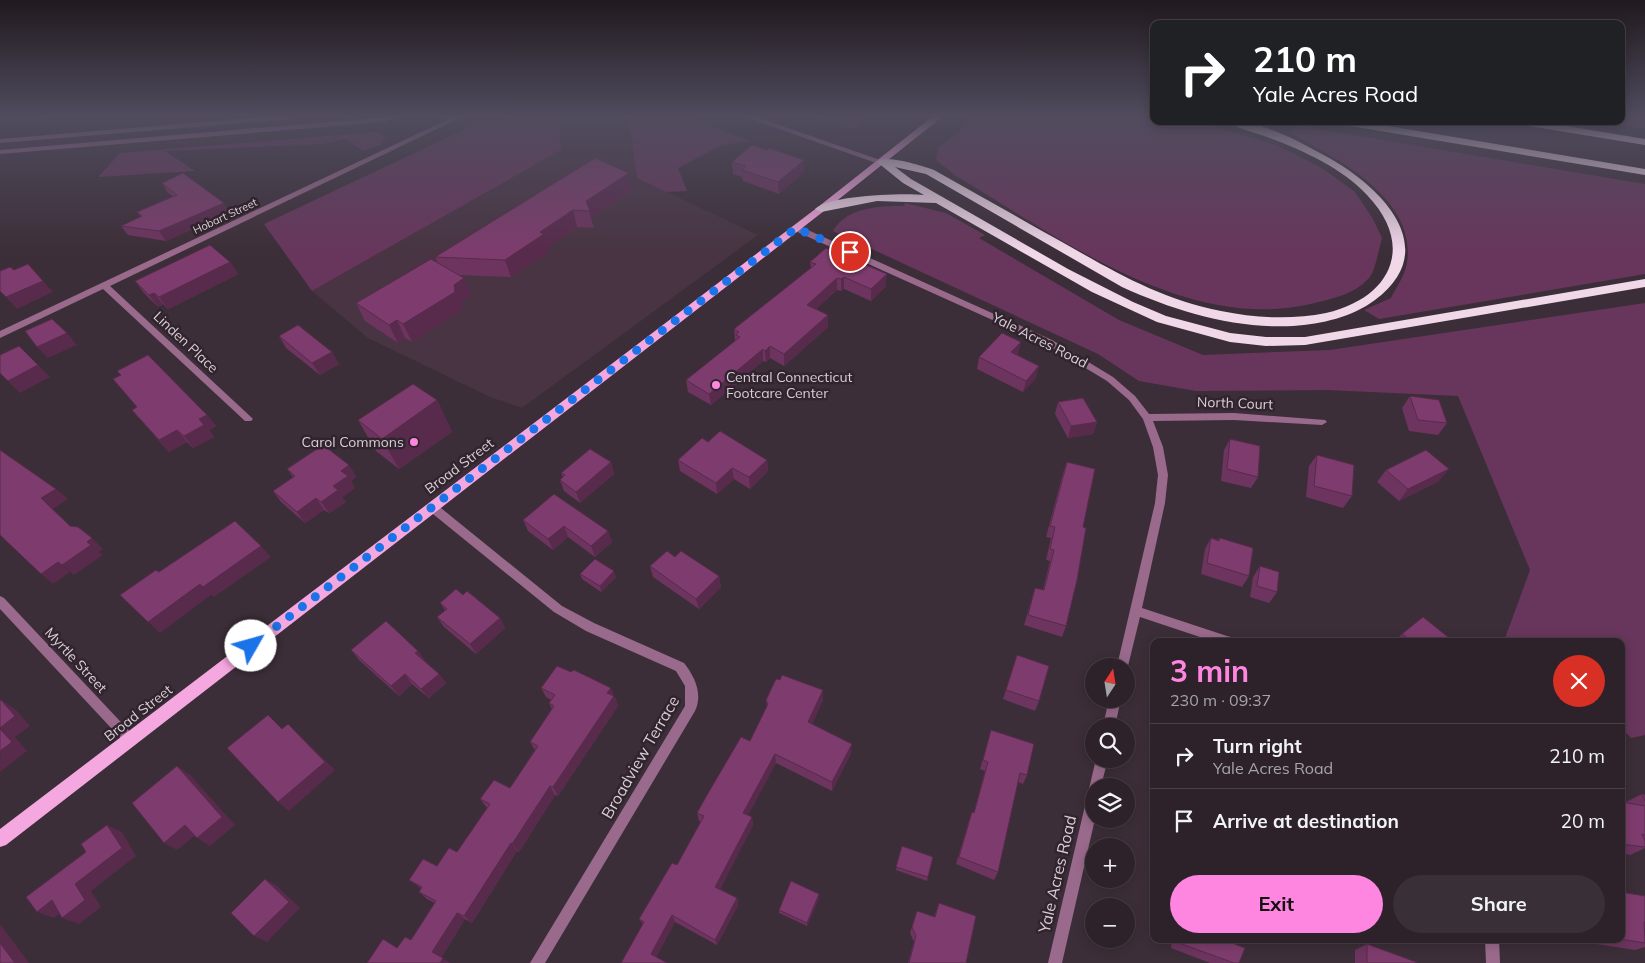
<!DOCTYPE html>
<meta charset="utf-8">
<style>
:root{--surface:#2d222a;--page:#392f36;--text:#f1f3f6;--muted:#a7a4a8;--line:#483f47;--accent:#fe85e0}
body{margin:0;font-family:Mulish,sans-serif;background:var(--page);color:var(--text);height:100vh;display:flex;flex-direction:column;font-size:19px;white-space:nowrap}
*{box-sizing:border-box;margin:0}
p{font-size:16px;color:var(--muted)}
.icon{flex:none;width:28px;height:28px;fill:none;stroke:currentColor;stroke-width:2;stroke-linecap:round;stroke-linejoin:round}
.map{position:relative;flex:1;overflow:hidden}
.details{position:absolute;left:1150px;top:638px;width:475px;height:305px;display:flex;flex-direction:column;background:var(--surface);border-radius:10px;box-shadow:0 2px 12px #0003,0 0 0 1px var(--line)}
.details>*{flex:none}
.banner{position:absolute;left:1150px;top:20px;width:475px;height:105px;border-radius:10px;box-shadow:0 2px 12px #0003,0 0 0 1px var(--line);background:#202124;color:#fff;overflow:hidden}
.needle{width:32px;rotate:12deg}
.buttons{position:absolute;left:1085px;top:658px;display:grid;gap:10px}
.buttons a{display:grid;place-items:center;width:50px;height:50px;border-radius:50%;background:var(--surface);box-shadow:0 2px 12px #0003,0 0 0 1px var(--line);font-size:25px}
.pin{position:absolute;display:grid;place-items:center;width:42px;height:42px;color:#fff;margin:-21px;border:2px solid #fff;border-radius:50%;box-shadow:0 1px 5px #0007}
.me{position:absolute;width:55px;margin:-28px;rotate:52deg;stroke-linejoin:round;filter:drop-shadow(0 0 4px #0008)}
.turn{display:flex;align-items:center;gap:18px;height:105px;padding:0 20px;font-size:22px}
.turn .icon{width:65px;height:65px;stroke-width:2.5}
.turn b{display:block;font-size:35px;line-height:42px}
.round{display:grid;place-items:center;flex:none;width:52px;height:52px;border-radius:26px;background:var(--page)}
.overview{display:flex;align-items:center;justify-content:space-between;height:85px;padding:0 20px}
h1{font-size:30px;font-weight:700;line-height:38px;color:var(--accent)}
.action{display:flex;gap:10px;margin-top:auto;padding:10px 20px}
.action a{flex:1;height:58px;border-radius:30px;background:var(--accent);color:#111;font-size:20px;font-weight:700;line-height:58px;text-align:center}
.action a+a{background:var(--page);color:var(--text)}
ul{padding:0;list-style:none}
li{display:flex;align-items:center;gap:15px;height:65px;padding:0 20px;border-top:1px solid var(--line)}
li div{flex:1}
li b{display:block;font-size:19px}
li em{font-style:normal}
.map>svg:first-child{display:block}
</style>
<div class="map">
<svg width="1645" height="963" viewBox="0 0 1645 963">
<rect width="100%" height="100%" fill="#3c2e38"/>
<polygon fill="#483442" points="558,117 623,117 629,122 637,178 758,235 522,408 490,397 368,338 312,291 561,150"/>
<g fill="#68365c">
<polygon points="537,117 558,117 561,150 312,291 264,224 478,123"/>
<polygon points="635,117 687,117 749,141 720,146 678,168 687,191 666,192 637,178 629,122"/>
<polygon points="818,117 862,117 856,129"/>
<path d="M 977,117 L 1154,117 L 1154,121 L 1196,121 L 1278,146 L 1322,168 L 1355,192 L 1373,219 L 1382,238 C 1379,248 1375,272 1369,278 C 1355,294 1334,298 1315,303 C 1188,335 1060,238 956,176 L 936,160 L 938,148 Z"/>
<polygon points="1621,117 1645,117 1645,129 1597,121 1621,121"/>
<path d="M 1299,126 L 1645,184 L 1645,274 L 1379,319 L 1364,310 L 1391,298 C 1396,288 1405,275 1407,263 C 1417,197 1335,158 1289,132 Z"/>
<polygon points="375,132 380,133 386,138 380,145 363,151 345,139 324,144 165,151 195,171 98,177 120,153"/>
<path d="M 905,203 L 946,213 L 985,235 L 979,238 L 1119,320 L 1203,355 L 1330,350 L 1645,303 L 1645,735 L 1631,738 L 1621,727 L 1621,641 L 1504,641 L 1530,570 L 1458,396 L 1327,390 L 1196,391 L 1139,381 L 1098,354 L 833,231 C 847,207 879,206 904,206 Z"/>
</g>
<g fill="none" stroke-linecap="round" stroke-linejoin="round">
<g fill="#9a6a8c" fill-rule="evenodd">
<polygon points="453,117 462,117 110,286 251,417 253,419 251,421 245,421 103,289 0,338 0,331"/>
<polygon points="793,226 799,226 1052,340 1113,377 1135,396 1149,414 1234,413 1325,420 1327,422 1322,425 1234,420 1153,421 1163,447 1168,475 1165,503 1142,608 1227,636 1231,637 1233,641 1212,641 1140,617 1127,670 1126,666 1117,666 1155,503 1158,475 1153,447 1143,419 1129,400 1107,381 1046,344 793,230"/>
<path d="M 432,503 L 436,504 L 562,606 L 594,623 L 684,663 C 695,677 703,694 695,711 L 545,963 L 530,963 L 685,706 L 685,686 L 676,671 L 586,631 L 554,612 L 428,510 L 427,507 L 428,504 Z"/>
<polygon points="0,596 4,598 134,736 136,740 134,744 130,746 126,744 0,609"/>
<polygon points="1109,699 1121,699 1115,726 1103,726"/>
<polygon points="1096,759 1108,759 1101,786 1094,786 1095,819 1062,963 1048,963"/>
<polygon points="1485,939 1499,939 1500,963 1486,963"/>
</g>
<g fill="#9a6a8c" fill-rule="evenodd">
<polygon points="263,117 297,117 294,119 0,143 0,139"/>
<polygon points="386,117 398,117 384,122 0,154 0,150"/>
<polygon points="745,117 756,117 886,162 879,164"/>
</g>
<polygon fill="#f5a7df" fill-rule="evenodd" points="932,117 942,117 824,211 6,845 0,847 0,829 818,207"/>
<g fill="#f1d8e9" fill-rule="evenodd">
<path d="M 1228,121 C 1260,121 1293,138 1320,153 C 1375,181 1447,246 1375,300 C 1352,317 1322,324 1293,326 C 1234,329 1175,311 1122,287 L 926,174 L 895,167 L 911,179 L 1068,269 L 1133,302 L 1166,316 L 1230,333 L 1266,337 L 1305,337 L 1645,279 L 1645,287 L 1305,345 L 1266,346 L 1230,342 L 1157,322 L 1092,292 L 936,203 L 877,201 L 821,212 L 815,209 C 830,195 903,193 924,195 L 903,183 L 877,162 C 886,154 922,166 934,170 C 977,194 1019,218 1062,242 C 1113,271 1162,300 1221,311 C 1255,318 1292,320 1326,313 C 1391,298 1416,246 1367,195 C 1342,168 1304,151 1270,138 C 1258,133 1238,130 1228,121 Z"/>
<polygon points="1333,121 1358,121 1645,169 1645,175 1338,124"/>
<polygon points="1511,121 1536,121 1645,139 1645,145 1516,124"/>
</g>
</g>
<g fill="#6c345e">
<polygon points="0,117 44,117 42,121 0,124"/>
<polygon points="767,150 804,160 804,172 779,194 743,181 742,177 733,174 732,162"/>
<polygon points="595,158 632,191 591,218 594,228 577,227 548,247 549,252 511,277 458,275 464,278 471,296 461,302 462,310 412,342 405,338 398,343 365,321 356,303 437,262 435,257"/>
<polygon points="162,183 229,213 166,241 128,235 121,226 141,217 137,212 173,196 168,193"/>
<polygon points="230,262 238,274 168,309 163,304 158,307 144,293 135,281"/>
<polygon points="810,262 886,286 871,301 844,289 841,291 837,290 816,309 828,327 784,366 770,358 766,362 763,361 711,405 688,392 686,380 735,341 734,329 811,268"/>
<polygon points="279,336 332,352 339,364 320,375 286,348"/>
<polygon points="1018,354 1017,355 1036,378 1023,392 977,369 979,357"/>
<polygon points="1410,396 1447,423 1438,435 1409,431 1402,408"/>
<polygon points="437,400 452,432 399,469 376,451 358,420"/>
<polygon points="1058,402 1097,422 1093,434 1068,438 1055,414"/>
<polygon points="137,407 207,415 216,426 209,430 214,437 193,448 187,442 169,452 132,410"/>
<polygon points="1230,439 1258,477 1251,488 1221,481 1224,450"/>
<polygon points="708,442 767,460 768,471 750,489 734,479 717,494 680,471 678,460"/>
<polygon points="1317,455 1352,496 1343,508 1306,497 1309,466"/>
<polygon points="611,462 614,474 580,503 564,491 560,480 563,477 561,473"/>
<polygon points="1067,462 1083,527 1066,626 1062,637 1024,625 1035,588 1043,590 1050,561 1046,560 1051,538 1046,537 1063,473"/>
<polygon points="349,465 356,477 351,481 355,488 342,497 346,502 329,513 324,510 305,523 281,502 273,491 293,477 287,469"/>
<polygon points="1386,470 1439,481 1399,501 1377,482"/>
<polygon points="523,520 608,531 612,542 595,557 568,537 553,550 528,531"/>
<polygon points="1211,538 1218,540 1220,538 1249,576 1242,587 1201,574 1205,549"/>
<polygon points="675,557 719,576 721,587 699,609 653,577 650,566"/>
<polygon points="1260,566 1277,592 1269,603 1250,597 1253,577"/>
<polygon points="580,574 616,577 601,592 582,579"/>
<polygon points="440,603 500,618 505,628 476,654 444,627 437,617 445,610"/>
<polygon points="1402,634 1453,641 1395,641"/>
<polygon points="351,650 418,651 425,661 439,674 446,683 429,698 412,684 399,696 359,660"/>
<polygon points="1017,655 1039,701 1035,711 1003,699"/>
<polygon points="541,688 615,697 618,706 558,796 555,795 519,852 517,851 472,923 465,919 441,958 450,963 367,963 397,948 411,940 435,903 427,899 419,892 421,888 409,880 437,866 457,852 487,808 480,799 510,788 535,750 530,742 552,709 549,703 551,700 546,697"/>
<polygon points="766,700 823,700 812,724 851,753 832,791 776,763 748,815 752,817 753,825 720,889 737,898 738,905 717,945 675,922 656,957 621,963 643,924 639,919 677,865 701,822 699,821 697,813 750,741 767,707"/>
<polygon points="991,730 1027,775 1023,784 1018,782 998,872 994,880 956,864 969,821 972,812 974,813 985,771 980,769"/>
<polygon points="1642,794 1645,795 1645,848 1630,855 1621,853 1621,802 1626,803 1626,802"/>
<polygon points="902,846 928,877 927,881 896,870"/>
<polygon points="1645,896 1645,947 1635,950 1590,943 1589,939 1621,939"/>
<polygon points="819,898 807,926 779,913 779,910"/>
<polygon points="939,903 966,963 908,963 914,942 910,933 917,911 934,917"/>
<polygon points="1154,906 1154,923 1152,922"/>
<polygon points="1172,939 1222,939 1239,963 1210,963 1171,948"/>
<polygon points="1367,944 1416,963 1355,963 1355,950"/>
</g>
<g fill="#582a4c">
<polygon points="39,117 44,117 42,121"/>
<polygon points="804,160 804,172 779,194 778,182"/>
<polygon points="629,173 632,191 591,218 586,201"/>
<polygon points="224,203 229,213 166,241 159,231"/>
<polygon points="573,210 577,227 548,247 549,252 511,277 505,260 540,232"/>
<polygon points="230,262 238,274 168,309 159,297"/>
<polygon points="887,274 886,286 871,301 871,289"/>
<polygon points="844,277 844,289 841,291 841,279"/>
<polygon points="464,278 471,296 461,302 462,310 412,342 403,324 454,285"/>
<polygon points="837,278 837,290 807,317 807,305"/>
<polygon points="43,281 53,292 17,309 6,297"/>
<polygon points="154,293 163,304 158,307 149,295"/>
<polygon points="828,315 828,327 784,366 784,354"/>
<polygon points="397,320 405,338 398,343 389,325"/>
<polygon points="67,333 77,345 48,358 37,347"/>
<polygon points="1021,342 1018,354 1009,364 1011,352"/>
<polygon points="770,346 770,358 766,362 765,351"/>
<polygon points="763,349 763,361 711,405 709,394"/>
<polygon points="332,352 339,364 320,375 312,363"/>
<polygon points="38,365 50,377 20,393 8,381"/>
<polygon points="1039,366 1036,378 1023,392 1026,381"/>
<polygon points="437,400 452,432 399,469 382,439"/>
<polygon points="207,415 216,426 209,430 214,437 193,448 184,436 199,419"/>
<polygon points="1097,422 1093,434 1068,438 1071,426"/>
<polygon points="177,430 187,442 169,452 159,440"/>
<polygon points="767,460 768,471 750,489 749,477"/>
<polygon points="611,462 614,474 580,503 576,492"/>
<polygon points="349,465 356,477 351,481 355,488 342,497 346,502 329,513 321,502 341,471"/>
<polygon points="732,468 734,479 717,494 716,483"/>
<polygon points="1449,469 1439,481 1399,501 1408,489"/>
<polygon points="56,489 68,499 53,509 82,536 41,498"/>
<polygon points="316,498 324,510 305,523 297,512"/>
<polygon points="564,526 568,537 553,550 548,539"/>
<polygon points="608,531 612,542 595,557 591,546"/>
<polygon points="92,538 103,549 99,552 103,555 74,575 62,565"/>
<polygon points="261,546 271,557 214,597 211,595 160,633 148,622 200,584"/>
<polygon points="58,562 70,572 53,584 41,574"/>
<polygon points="614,571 616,577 601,592 600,586"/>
<polygon points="719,576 721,587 699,609 696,599"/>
<polygon points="500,618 505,628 476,654 470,644"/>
<polygon points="418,651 425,661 423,663 415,653"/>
<polygon points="405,674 412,684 399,696 391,686"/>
<polygon points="439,674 446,683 429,698 421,689"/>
<polygon points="611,688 618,706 558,796 553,787"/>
<polygon points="823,690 823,700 809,732 808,722"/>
<polygon points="1,700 16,710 30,726 15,737 27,751 0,772"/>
<polygon points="288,724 335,770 289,811 278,802"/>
<polygon points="852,744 851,753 832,791 832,782"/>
<polygon points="775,754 776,763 745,821 743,813"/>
<polygon points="177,766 190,775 235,825 210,846 197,838"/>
<polygon points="550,786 555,795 519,852 512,844"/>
<polygon points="752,817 753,825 718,894 715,887"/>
<polygon points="107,825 122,832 136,856 91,891 101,907 79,924 62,918 75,884"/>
<polygon points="185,825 198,833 177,850 164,843"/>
<polygon points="511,843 517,851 472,923 464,916"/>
<polygon points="265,879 277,886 300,908 267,942 254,936"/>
<polygon points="819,894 819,898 807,926 807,923"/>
<polygon points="737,898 738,905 717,945 715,940"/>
<polygon points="52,900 69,907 54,918 37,912"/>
<polygon points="457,913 465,919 441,958 432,952"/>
<polygon points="672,915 675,922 654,960 651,954"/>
<polygon points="0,924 29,963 15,963 0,943"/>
<polygon points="443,958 450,963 440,963"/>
</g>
<g fill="#7d3c6d" stroke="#582a4c">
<polygon points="752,145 767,150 769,148 804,160 778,182 742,170 746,166 732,162"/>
<polygon points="595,158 629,173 586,201 590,211 573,210 540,232 544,234 505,260 435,257"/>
<polygon points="183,173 224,203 159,231 121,226 142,216 137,212 177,195 162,183"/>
<polygon points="210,245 230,262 159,297 154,293 149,295 135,281"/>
<polygon points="826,248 887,274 871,289 844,277 841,279 837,278 807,305 828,315 784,354 770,346 765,351 763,349 709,394 686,380 740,337 736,335 739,332 734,329 816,264 810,262"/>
<polygon points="431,259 464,278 454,285 455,292 403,324 397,320 389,325 356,303"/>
<polygon points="28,264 43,281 6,297 0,291 0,271 10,267 14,270"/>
<polygon points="52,319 67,333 37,347 25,331"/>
<polygon points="298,325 332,352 312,363 279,336"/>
<polygon points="1002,333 1021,342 1011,352 1039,366 1026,381 979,357"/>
<polygon points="19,346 38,365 8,381 0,373 0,355"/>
<polygon points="148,355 207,415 199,419 204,425 184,436 177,430 159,440 132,410 137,407 113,379 121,375 117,371"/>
<polygon points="413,384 437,400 382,439 358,420"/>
<polygon points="1410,396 1439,400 1447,423 1418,420"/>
<polygon points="1083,398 1097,422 1071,426 1058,402"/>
<polygon points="720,431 767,460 749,477 732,468 716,483 678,460 702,438 708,442"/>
<polygon points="1230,439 1260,446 1258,477 1227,469"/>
<polygon points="323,445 349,465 341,471 348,476 333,486 338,490 321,502 316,498 297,512 273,491 295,476 287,469"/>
<polygon points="590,449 611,462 576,492 560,480 565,475 561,473"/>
<polygon points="0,450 56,489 41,498 70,526 78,527 92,538 87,542 91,545 62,565 58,562 41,574 0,535"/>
<polygon points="1426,450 1449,469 1408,489 1386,470"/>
<polygon points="1317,455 1354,465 1352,496 1314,486"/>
<polygon points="1067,462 1095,469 1083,527 1086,528 1077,580 1066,626 1028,615 1035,588 1044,590 1054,550 1050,549 1055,527 1050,526"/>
<polygon points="554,494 608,531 591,546 564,526 548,539 523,520"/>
<polygon points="235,521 261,546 203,587 200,584 148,622 120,595 156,570 159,572"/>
<polygon points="1211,538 1219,541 1220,538 1253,548 1249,576 1207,563"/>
<polygon points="667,551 675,557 681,551 719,576 696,599 650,566"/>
<polygon points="595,559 614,571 600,586 580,574"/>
<polygon points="1260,566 1279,572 1277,592 1257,586"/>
<polygon points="456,589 463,595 467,591 500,618 470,644 437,617 447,609 440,603"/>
<polygon points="1423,617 1453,641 1411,641 1402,634"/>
<polygon points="386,621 418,651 415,653 439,674 421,689 405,674 391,686 351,650"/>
<polygon points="1017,655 1049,666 1039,701 1006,690"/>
<polygon points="557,666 571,672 574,670 611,688 607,693 614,696 553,787 550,786 512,844 511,843 464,916 457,913 432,952 443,958 440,963 367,963 383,939 397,948 405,937 411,940 436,901 419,892 422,887 409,880 423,859 437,866 449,848 457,852 490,804 480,799 494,780 510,788 538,746 530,742 554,706 549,703 555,695 541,688"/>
<polygon points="782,675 823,690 808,722 852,744 832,782 775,754 743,813 752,817 715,887 737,898 715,940 672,915 651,954 667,963 621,963 644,922 639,919 672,863 677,865 704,816 697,813 707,795 741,737 750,741 768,704 766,700 776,679 780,680"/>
<polygon points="1,700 15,716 0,728 0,701"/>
<polygon points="268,715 282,729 288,724 325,762 278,802 227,748"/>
<polygon points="0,729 12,742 0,751"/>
<polygon points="991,730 1034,744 1027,775 1020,773 998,872 959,857 972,812 974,813 988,762 983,760"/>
<polygon points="177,766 222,817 197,838 185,825 164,843 132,803"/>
<polygon points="1642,794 1645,795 1645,801"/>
<polygon points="1621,802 1645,806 1645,835 1642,834 1645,841 1645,847 1621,844"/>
<polygon points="107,825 122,848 75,884 85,900 62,918 52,900 37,912 26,897 86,852 81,844"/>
<polygon points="902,846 933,857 928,877 896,867"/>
<polygon points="265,879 289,902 254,936 231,913"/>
<polygon points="791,881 819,894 807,923 779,910"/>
<polygon points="1621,892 1645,896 1645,922 1644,922 1645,943 1620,939 1621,939"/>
<polygon points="939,903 976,916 966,963 909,963 916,936 912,927 917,911 935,917"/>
<polygon points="1179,939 1222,939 1245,948 1239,963 1234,963 1179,943"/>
<polygon points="0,943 15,963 0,963"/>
<polygon points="1367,944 1416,962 1416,963 1367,963"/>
</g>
<linearGradient id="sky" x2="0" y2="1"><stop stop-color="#21191f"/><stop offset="0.46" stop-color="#504c5e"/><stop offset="1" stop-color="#504c5e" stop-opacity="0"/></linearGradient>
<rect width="1645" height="252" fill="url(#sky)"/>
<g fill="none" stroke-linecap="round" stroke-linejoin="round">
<polyline stroke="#1a73e8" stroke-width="9" stroke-dasharray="0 16.2" points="251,646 796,228 850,252"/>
</g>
<g fill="#fe85e0" stroke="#32242e" stroke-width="2">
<circle cx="716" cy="385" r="5"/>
<circle cx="414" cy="442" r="5"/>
</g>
<g text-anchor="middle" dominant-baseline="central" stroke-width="5" stroke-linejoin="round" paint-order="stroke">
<g font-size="11" fill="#d8ced5" stroke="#32242e">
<text transform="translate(225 216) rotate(-25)">Hobart Street</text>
</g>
<g font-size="14" fill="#d8ced5" stroke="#32242e">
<text transform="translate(1040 340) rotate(27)">Yale Acres Road</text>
<text transform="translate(186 342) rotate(43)">Linden Place</text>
<text transform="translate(1235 403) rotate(2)">North Court</text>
<text transform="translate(459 466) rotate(-37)">Broad Street</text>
<text transform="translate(76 660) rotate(47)">Myrtle Street</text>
<text transform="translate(138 713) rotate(-38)">Broad Street</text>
</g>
<g font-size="14" fill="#d8ced5" stroke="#32242e" text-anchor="start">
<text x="726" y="377">Central Connecticut<tspan x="726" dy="16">Footcare Center</tspan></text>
<text x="404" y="442" text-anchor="end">Carol Commons</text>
</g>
<g font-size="16" fill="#d8ced5" stroke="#32242e">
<text transform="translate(640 757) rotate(-60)">Broadview Terrace</text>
<text transform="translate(1057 874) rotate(-77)">Yale Acres Road</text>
</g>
</g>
</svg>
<div class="buttons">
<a><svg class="needle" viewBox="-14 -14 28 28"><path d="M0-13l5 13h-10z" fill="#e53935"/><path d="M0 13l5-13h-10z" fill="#a7a4a8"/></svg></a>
<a><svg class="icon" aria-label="search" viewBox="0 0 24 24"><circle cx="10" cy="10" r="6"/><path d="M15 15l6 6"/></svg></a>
<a><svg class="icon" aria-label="layers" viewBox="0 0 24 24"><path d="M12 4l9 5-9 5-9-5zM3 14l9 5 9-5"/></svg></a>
<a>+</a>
<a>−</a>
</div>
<div class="pin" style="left:850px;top:252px;background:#d93025"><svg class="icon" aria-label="arrive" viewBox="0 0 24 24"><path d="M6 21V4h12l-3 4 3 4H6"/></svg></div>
<svg class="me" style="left:251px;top:646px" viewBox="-20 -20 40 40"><circle r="19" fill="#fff"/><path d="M0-13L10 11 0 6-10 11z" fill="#1a73e8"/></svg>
<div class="banner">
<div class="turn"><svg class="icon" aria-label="right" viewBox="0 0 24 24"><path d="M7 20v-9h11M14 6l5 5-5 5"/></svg><div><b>210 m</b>Yale Acres Road</div></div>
</div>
<section class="details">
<div class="overview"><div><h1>3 min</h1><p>230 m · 09:37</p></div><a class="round" style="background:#d93025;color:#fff"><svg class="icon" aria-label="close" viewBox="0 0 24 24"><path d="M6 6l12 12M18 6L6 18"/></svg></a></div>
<ul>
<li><svg class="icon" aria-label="right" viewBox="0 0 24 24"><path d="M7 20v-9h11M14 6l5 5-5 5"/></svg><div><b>Turn right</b><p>Yale Acres Road</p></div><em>210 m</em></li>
<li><svg class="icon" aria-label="arrive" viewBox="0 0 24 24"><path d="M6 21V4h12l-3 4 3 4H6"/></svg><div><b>Arrive at destination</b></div><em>20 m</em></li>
</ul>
<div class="action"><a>Exit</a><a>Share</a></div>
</section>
</div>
